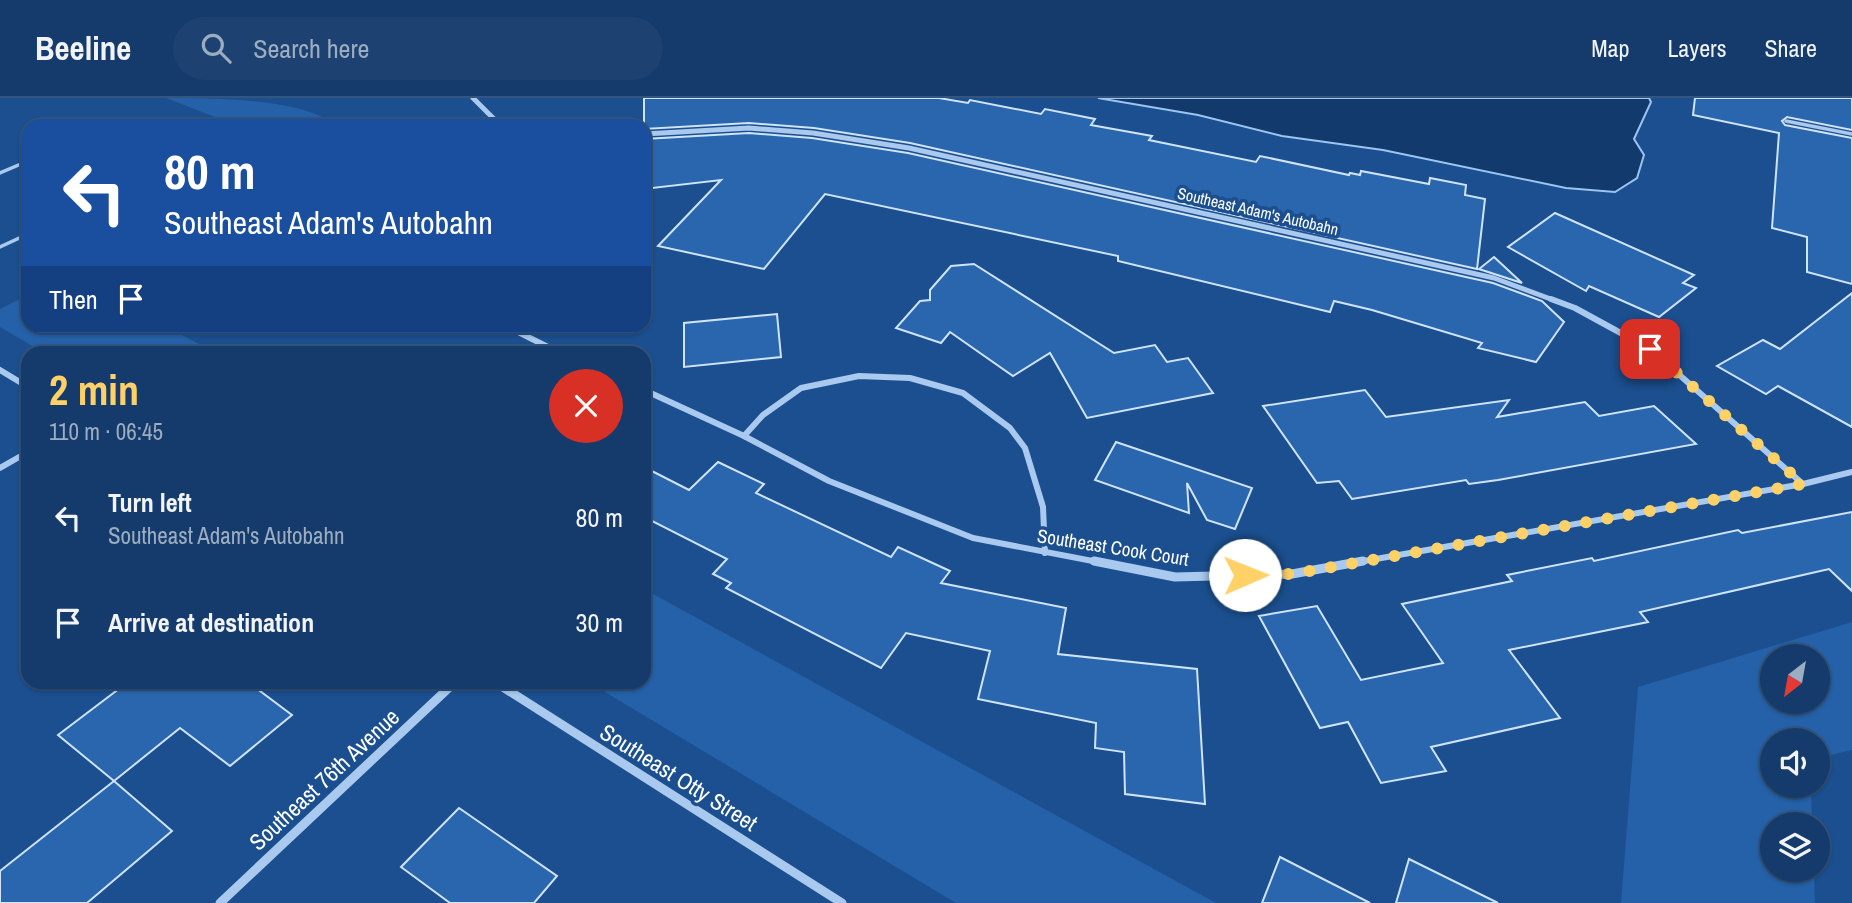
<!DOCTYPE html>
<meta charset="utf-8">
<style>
:root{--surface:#143b6b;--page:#1d4271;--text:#f1f3f6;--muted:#9dadc1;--line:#33557e;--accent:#ffd166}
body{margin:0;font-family:"Archivo Narrow",sans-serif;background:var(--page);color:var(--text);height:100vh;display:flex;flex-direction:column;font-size:26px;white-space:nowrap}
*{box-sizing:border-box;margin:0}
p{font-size:23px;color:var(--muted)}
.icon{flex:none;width:38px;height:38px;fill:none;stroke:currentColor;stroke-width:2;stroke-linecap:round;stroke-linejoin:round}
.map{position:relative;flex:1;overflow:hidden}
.side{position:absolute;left:21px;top:248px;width:630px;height:343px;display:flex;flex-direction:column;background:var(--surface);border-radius:21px;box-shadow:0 2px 5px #0004,0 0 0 2px var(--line)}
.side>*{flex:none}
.top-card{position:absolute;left:21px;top:21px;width:630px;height:214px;border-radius:21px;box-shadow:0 2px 5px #0004,0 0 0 2px var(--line);background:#1a4fa0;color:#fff;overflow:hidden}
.needle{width:46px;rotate:211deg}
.fabs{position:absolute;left:1760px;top:546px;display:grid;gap:14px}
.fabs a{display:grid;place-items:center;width:70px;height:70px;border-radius:50%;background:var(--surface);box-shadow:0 2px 5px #0004,0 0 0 2px var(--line);font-size:35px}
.pin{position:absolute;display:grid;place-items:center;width:60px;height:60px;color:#fff;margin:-30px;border-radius:14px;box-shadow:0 4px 10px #0006}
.me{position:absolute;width:77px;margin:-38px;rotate:89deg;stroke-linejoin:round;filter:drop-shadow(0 0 5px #0008)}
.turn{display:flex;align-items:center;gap:24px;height:147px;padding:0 28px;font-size:32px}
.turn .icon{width:91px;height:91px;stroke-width:2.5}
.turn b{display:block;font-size:49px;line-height:60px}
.then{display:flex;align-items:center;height:66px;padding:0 28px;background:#0003;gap:14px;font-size:26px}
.round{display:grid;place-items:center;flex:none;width:74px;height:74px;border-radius:37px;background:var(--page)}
.summary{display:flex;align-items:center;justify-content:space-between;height:119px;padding:0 28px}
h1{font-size:42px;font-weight:700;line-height:52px;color:var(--accent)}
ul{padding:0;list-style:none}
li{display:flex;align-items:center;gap:21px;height:105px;padding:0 28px}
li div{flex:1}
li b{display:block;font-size:26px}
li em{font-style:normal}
header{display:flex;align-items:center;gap:42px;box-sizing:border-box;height:98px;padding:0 35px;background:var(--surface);border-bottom:2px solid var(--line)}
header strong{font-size:33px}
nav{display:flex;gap:38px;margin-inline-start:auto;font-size:24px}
.search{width:490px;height:63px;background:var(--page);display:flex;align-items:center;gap:18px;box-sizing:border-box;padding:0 24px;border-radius:38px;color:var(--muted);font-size:26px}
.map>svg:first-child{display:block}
</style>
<header>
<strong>Beeline</strong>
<div class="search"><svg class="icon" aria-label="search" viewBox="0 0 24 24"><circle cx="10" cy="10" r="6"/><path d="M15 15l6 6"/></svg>Search here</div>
<nav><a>Map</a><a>Layers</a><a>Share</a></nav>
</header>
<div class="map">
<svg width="1852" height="805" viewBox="0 0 1852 805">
<rect width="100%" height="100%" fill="#1b4f8f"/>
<g fill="#2461a8" fill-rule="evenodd">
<path d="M 166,0 C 214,0 304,0 336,28 L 238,28 Z"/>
<polygon points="28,197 28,228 165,228 216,255 44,255 0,229 0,211"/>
<polygon points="644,491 1216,805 956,805 590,585 644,584"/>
<path d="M 1852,524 L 1852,652 L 1818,660 L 1818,642 L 1773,642 L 1773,688 L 1811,688 L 1812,726 L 1773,726 L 1773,772 L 1814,772 L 1815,805 L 1621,805 L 1638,589 ZM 1818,558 L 1818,604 L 1773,604 L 1773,558 Z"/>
</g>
<polygon fill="#123a6d" stroke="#9cc4f0" stroke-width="2" points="1098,0 1649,0 1651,4 1634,41 1644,57 1637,80 1615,94 1566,90 1383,52 1282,38 1198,17"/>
<g fill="#2a66ad" stroke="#cfe3fa" stroke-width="2">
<polygon points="644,0 939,0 968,5 970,2 1041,16 1045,11 1095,21 1091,27 1152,38 1149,42 1256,64 1260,58 1349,77 1350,75 1360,77 1361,73 1429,86 1430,80 1466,87 1465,97 1485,101 1477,171 910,45 814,30 749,25 644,31"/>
<polygon points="1695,0 1852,0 1852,32 1787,19 1782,23 1785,27 1852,40 1852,186 1807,174 1807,139 1772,130 1779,35 1693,17"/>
<polygon points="749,35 812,40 908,55 1493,185 1542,203 1564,224 1536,264 1478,250 1482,245 1372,212 1334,203 1330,214 1118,163 1118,158 825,96 764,171 658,148 721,82 644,91 644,41"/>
<polygon points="1555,115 1694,177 1683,185 1696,190 1659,219 1589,188 1586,193 1508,149"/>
<polygon points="1494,159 1522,185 1479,171"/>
<polygon points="974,166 1114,255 1155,247 1167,264 1188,260 1213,295 1087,320 1050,255 1013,278 950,234 941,245 896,230 920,203 930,202 930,192 951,168"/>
<polygon points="1852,195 1852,329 1778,288 1766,296 1717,268 1763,242 1780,251"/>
<polygon points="777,216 781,259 684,269 684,225"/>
<polygon points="1365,292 1386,319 1509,302 1497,319 1585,304 1599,318 1654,308 1696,346 1498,382 1469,386 1466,382 1352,401 1339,383 1317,385 1263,308"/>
<polygon points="1116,344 1252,390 1235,431 1207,422 1187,385 1189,415 1095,382"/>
<polygon points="718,364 764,386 756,395 891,459 898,449 950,473 941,485 1066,510 1058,556 1197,571 1205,706 1125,696 1124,654 1095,650 1096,625 978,601 990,553 906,535 881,570 726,490 731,485 713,476 727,461 644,419 644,369 689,392"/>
<polygon points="1852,414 1852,493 1829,471 1640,514 1648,524 1509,552 1560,620 1431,649 1446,673 1381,685 1348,624 1320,630 1259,518 1317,508 1361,582 1443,565 1402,506 1512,483 1507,477 1592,460 1594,463 1738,432 1742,435"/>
<polygon points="128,584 248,584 292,617 230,668 180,630 114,683 58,637"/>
<polygon points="114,683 172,733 87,805 0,805 0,773"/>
<polygon points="459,710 557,778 534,805 450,805 401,769"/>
<polygon points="1280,759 1370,805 1262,805"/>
<polygon points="1409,761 1498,805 1396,805"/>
</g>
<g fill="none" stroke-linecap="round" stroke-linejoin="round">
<g stroke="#a9c9ee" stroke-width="3.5">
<polyline points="1786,23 1852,36"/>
<polyline points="0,75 28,63"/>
<polyline points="0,149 28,136"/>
</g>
<g stroke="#a9c9ee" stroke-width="5">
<polyline points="473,0 501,28"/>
<polyline points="644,36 749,30 813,35 909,50 1494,180 1556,203"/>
</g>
<g stroke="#a9c9ee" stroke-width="6">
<polyline points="1551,201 1575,210 1650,251 1803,386"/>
<polyline points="506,228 562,256"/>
<polyline points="0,272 28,289"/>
<polyline points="644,292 744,338 829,383 973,440 1103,465"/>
<polyline points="744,338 763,317 801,290 859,278 910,280 963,295 1010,330 1025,350 1043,409 1045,455"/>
<polyline points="0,370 28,354"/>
<polyline points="1353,465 1803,386 1852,374"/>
</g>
<g stroke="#a9c9ee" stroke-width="9">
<polyline points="1094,463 1175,479 1292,476 1363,463"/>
<polyline points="495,584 842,805"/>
<polyline points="220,805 455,584"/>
</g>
</g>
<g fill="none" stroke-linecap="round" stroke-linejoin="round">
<polyline stroke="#ffd166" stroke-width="12" stroke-dasharray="0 21.6" points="1245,477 1292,476 1803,386 1650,251"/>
</g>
<g text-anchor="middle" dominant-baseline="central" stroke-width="7" stroke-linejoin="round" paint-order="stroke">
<g font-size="16" fill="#fff" stroke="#1b4f8f">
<text transform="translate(1258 113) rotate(13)">Southeast Adam's Autobahn</text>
</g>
<g font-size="19" fill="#fff" stroke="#1b4f8f">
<text transform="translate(1113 449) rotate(9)">Southeast Cook Court</text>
</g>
<g font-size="23" fill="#fff" stroke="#1b4f8f">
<text transform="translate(679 679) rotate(32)">Southeast Otty Street</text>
<text transform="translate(324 681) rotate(-43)">Southeast 76th Avenue</text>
</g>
</g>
</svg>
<div class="fabs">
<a><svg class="needle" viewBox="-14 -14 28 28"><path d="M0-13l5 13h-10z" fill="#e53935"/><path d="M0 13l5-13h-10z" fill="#9dadc1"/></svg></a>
<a><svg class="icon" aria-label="sound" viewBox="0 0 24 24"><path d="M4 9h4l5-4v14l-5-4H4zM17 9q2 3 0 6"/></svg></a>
<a><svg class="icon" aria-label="layers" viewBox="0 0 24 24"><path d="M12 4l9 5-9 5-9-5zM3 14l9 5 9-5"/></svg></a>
</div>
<div class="pin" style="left:1650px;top:251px;background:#d93025"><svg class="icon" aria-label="arrive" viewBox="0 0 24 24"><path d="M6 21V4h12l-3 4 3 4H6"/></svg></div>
<svg class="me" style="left:1245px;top:477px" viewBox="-20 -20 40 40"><circle r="19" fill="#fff"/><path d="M0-13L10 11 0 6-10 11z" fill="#ffd166"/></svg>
<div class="top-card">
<div class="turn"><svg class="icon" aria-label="left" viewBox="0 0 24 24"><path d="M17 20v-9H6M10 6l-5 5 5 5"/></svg><div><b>80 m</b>Southeast Adam's Autobahn</div></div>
<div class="then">Then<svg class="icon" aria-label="arrive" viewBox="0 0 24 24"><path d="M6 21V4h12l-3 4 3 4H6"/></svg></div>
</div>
<section class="side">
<div class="summary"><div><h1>2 min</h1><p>110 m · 06:45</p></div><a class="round" style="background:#d93025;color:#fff"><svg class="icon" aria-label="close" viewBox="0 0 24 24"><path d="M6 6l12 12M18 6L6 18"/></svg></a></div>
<ul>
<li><svg class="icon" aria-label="left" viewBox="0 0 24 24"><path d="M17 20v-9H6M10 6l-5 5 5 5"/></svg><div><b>Turn left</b><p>Southeast Adam's Autobahn</p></div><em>80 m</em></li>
<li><svg class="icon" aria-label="arrive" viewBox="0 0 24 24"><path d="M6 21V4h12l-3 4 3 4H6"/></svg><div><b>Arrive at destination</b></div><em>30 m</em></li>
</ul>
</section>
</div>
